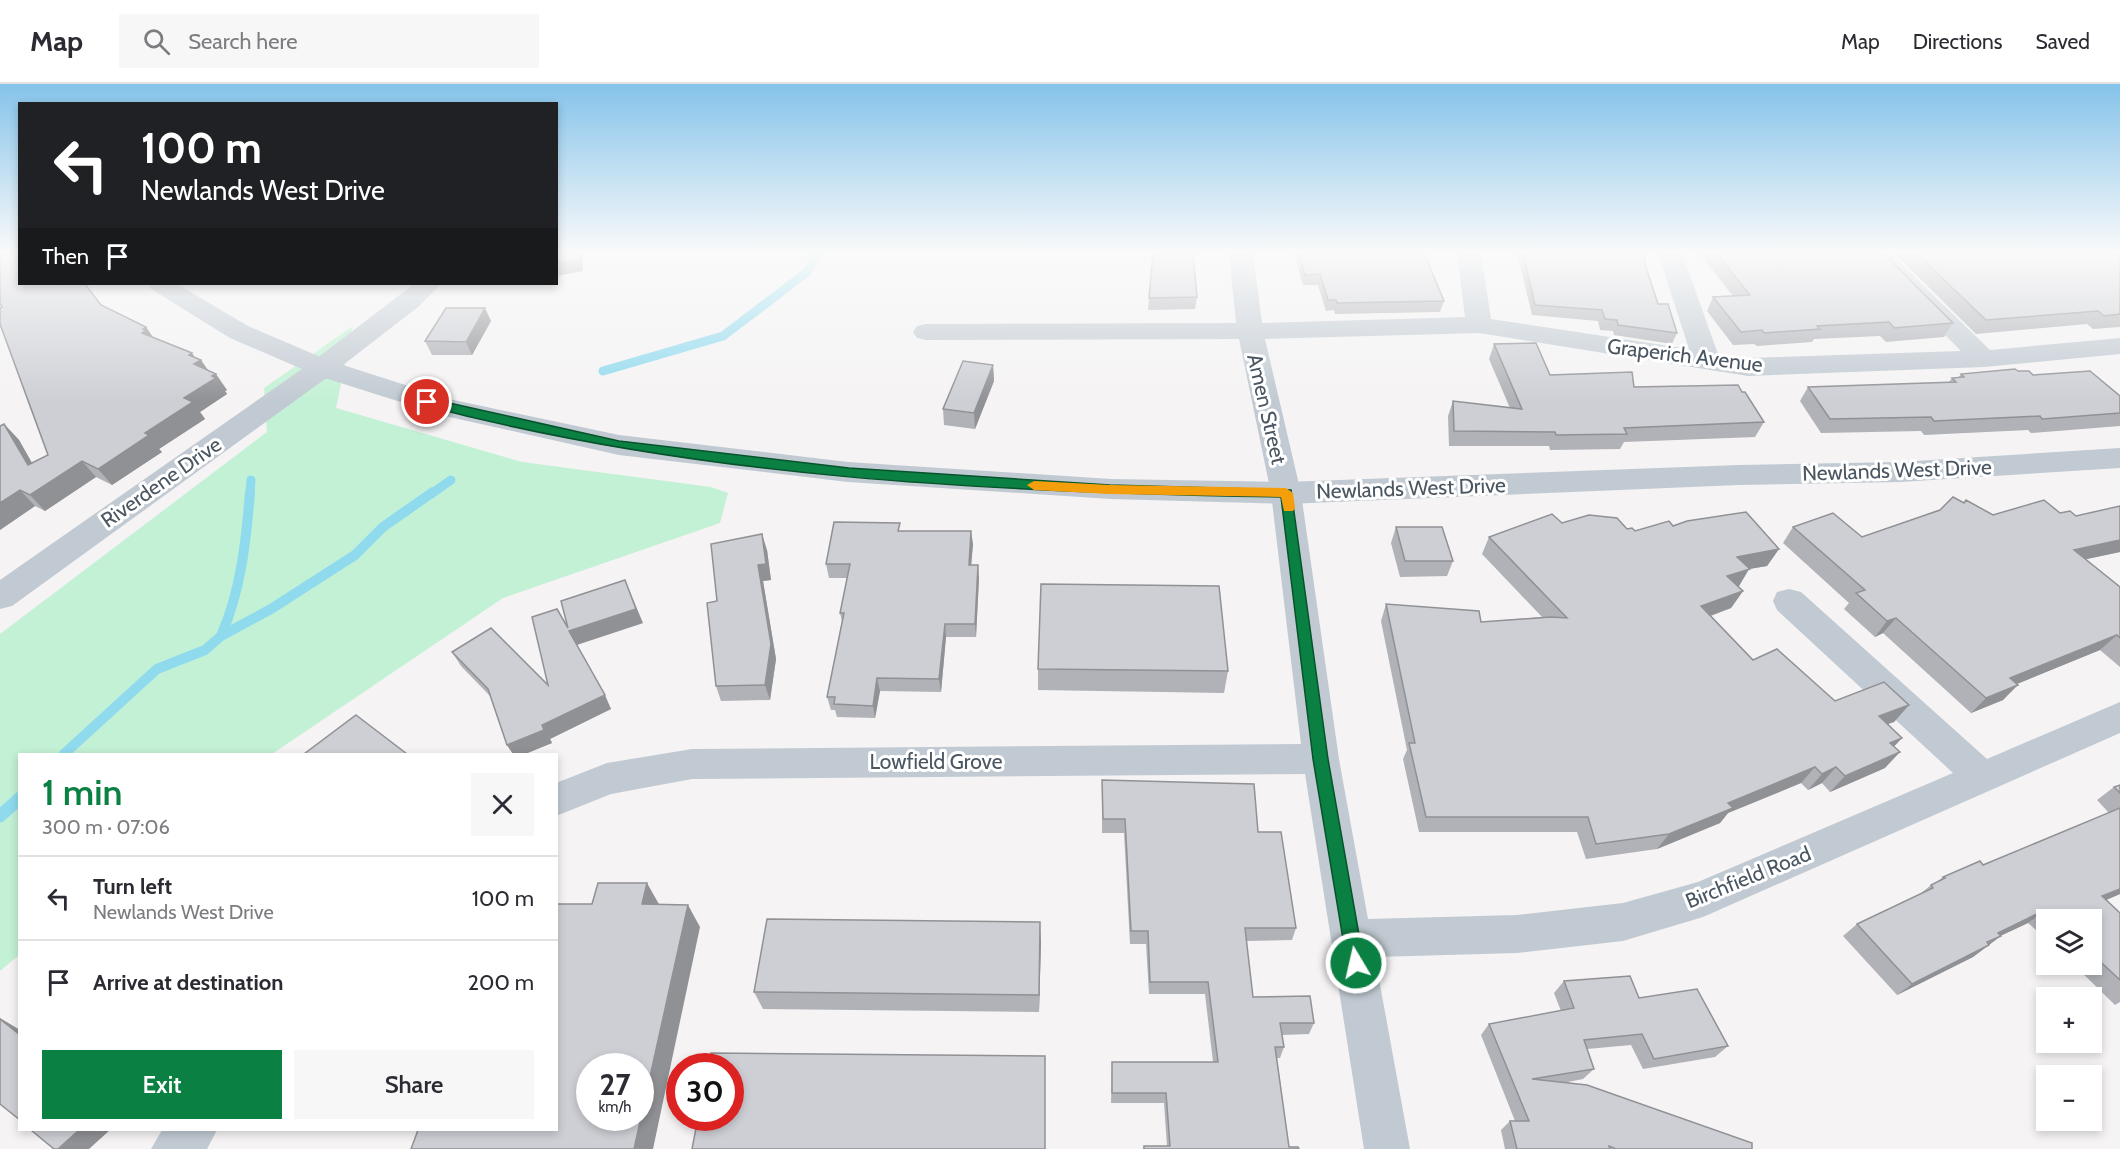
<!DOCTYPE html>
<meta charset="utf-8">
<style>
:root{--surface:#fff;--page:#f7f7f7;--text:#2b2b33;--muted:#7c7c81;--line:#e1e1e2;--accent:#0b8043}
body{margin:0;font-family:Cabin,sans-serif;background:var(--page);color:var(--text);height:100vh;display:flex;flex-direction:column;font-size:22px;white-space:nowrap}
*{box-sizing:border-box;margin:0}
p{font-size:20px;color:var(--muted)}
.icon{flex:none;width:33px;height:33px;fill:none;stroke:currentColor;stroke-width:2;stroke-linecap:round;stroke-linejoin:round}
.map{position:relative;flex:1;overflow:hidden}
.drawer{position:absolute;left:18px;top:669px;width:540px;height:378px;display:flex;flex-direction:column;background:var(--surface);border-radius:0px;box-shadow:0 3px 9px #0003}
.drawer>*{flex:none}
.hud{position:absolute;left:18px;top:18px;width:540px;height:183px;border-radius:0px;box-shadow:0 3px 9px #0003;background:#202124;color:#fff;overflow:hidden}
.fabs{position:absolute;left:2036px;top:825px;display:grid;gap:12px}
.fabs a{display:grid;place-items:center;width:66px;height:66px;border-radius:0px;background:var(--surface);box-shadow:0 3px 9px #0003;font-size:30px}
.speed{position:absolute;left:576px;top:969px;display:flex;gap:12px;font-size:30px;font-weight:700;text-align:center}
.speed>*{display:grid;place-content:center;width:78px;height:78px;border-radius:50%;background:var(--surface);box-shadow:0 3px 9px #0003;line-height:1}
.speed small{font-size:15px;font-weight:400}
.speed .limit{border:9px solid #d22;background:#fff;color:#111}
.pin{position:absolute;display:grid;place-items:center;width:51px;height:51px;color:#fff;margin:-26px;border:3px solid #fff;border-radius:50%;box-shadow:0 2px 6px #0007}
.me{position:absolute;width:66px;margin:-33px;rotate:351deg;stroke-linejoin:round;filter:drop-shadow(0 0 4px #0008)}
.turn{display:flex;align-items:center;gap:21px;height:126px;padding:0 24px;font-size:27px}
.turn .icon{width:78px;height:78px;stroke-width:2.5}
.turn b{display:block;font-size:42px;line-height:51px}
.then{display:flex;align-items:center;height:57px;padding:0 24px;background:#0003;gap:12px;font-size:22px}
.round{display:grid;place-items:center;flex:none;width:63px;height:63px;border-radius:0px;background:var(--page)}
.overview{display:flex;align-items:center;justify-content:space-between;height:102px;padding:0 24px}
h1{font-size:36px;font-weight:600;line-height:45px;color:var(--accent)}
.primary-button{display:flex;gap:12px;margin-top:auto;padding:12px 24px}
.primary-button a{flex:1;height:69px;border-radius:0px;background:var(--accent);color:#fff;font-size:24px;font-weight:600;line-height:69px;text-align:center}
.primary-button a+a{background:var(--page);color:var(--text)}
ul{padding:0;list-style:none}
li{display:flex;align-items:center;gap:18px;height:84px;padding:0 24px;border-top:2px solid var(--line)}
li div{flex:1}
li b{display:block;font-size:22px}
li em{font-style:normal}
header{display:flex;align-items:center;gap:36px;box-sizing:border-box;height:84px;padding:0 30px;background:var(--surface);border-bottom:2px solid var(--line)}
header strong{font-size:28px}
nav{display:flex;gap:33px;margin-inline-start:auto;font-size:21px}
.search{width:420px;height:54px;background:var(--page);display:flex;align-items:center;gap:15px;box-sizing:border-box;padding:0 21px;border-radius:0px;color:var(--muted);font-size:22px}
.map>svg:first-child{display:block}
</style>
<header>
<strong>Map</strong>
<div class="search"><svg class="icon" aria-label="search" viewBox="0 0 24 24"><circle cx="10" cy="10" r="6"/><path d="M15 15l6 6"/></svg>Search here</div>
<nav><a>Map</a><a>Directions</a><a>Saved</a></nav>
</header>
<div class="map">
<svg width="2120" height="1065" viewBox="0 0 2120 1065">
<rect width="100%" height="100%" fill="#f5f3f3"/>
<polygon fill="#c3f1d5" points="353,242 336,324 522,378 711,403 728,409 720,439 503,514 272,670 20,670 19,871 0,887 0,550 267,348 264,304"/>
<g fill="none" stroke-linecap="round" stroke-linejoin="round">
<g stroke="#90daee" stroke-width="9">
<polyline points="603,287 723,252 807,188 818,169"/>
<polyline points="250,410 251,396"/>
<polyline points="431,410 451,396"/>
</g>
<g stroke="#90daee" stroke-width="10">
<path d="M 221,552 C 241,506 246,458 250,408"/>
<polyline points="64,670 157,585 205,566 221,552 271,525 355,471 383,443 433,408"/>
</g>
<polyline stroke="#90daee" stroke-width="13" points="0,732 20,714"/>
<g fill="#c1cad2" fill-rule="evenodd">
<polygon points="1229,169 1253,169 1262,239 1465,233 1457,169 1481,169 1491,235 1689,265 1658,169 1682,169 1718,270 1748,274 1961,267 1864,169 1890,169 1990,266 2120,254 2120,270 1984,283 1748,292 1479,249 1265,255 1301,409 1339,675 1368,835 1517,831 1623,819 1698,798 1953,689 1777,526 1773,517 1777,508 1789,505 1801,508 1987,675 2120,618 2120,649 1703,833 1623,857 1517,869 1375,873 1410,1065 1364,1065 1305,690 692,695 611,710 556,732 556,699 607,679 692,665 1301,660 1271,409 1239,255 926,256 917,254 913,248 917,242 926,240 1236,239"/>
<polygon points="148,200 177,200 248,242 332,278 336,284 332,290 12,522 0,525 0,496 302,285 230,254 151,205"/>
<polygon points="162,1046 217,1046 207,1065 151,1065"/>
</g>
<polygon fill="#c1cad2" fill-rule="evenodd" points="414,200 441,200 418,223 343,281 449,315 619,351 848,378 1111,395 1286,398 1739,381 1900,378 2120,364 2120,384 1900,398 1739,401 1286,420 1111,415 848,398 619,371 445,332 312,290 308,284 312,278"/>
</g>
<g fill="#b0b2b7">
<polygon points="1153,169 1197,213 1195,225 1148,226"/>
<polygon points="1294,169 1424,169 1444,217 1440,228 1335,230 1334,226 1326,227 1318,201 1303,201"/>
<polygon points="1517,169 1644,169 1645,180 1658,220 1677,249 1672,260 1614,251 1613,247 1600,246 1598,237 1532,231"/>
<polygon points="1699,169 1883,169 1953,239 1944,253 1886,258 1880,252 1814,255 1812,258 1757,262 1754,260 1733,261 1707,227 1713,213 1733,212"/>
<polygon points="1894,169 2120,169 2120,243 2093,245 2087,240 1976,250"/>
<polygon points="20,200 59,200 60,201 146,243 153,253 201,276 208,286 227,306 225,307 227,310 200,328 205,335 159,365 162,368 112,401 96,393 45,427 35,422 0,446 4,340 19,356 32,379 48,371 2,223"/>
<polygon points="491,237 472,271 432,271 425,257"/>
<polygon points="1494,260 1550,291 1634,303 1742,308 1764,338 1755,353 1624,358 1620,365 1550,366 1549,362 1449,362 1448,332 1453,317 1510,324 1489,275"/>
<polygon points="993,281 994,297 975,345 944,341 943,325"/>
<polygon points="2018,287 2120,312 2120,342 2031,349 2028,346 1924,351 1921,347 1821,349 1800,317 1808,303 1948,299 1952,294 1959,293 1961,290"/>
<polygon points="1964,419 1993,431 2060,429 2120,468 2086,475 2120,503 2120,583 2100,566 2017,600 2003,616 1971,629 1883,549 1875,553 1844,525 1849,519 1783,459 1793,443 1862,453"/>
<polygon points="1562,439 1627,445 1635,447 1673,442 1779,465 1767,482 1749,485 1739,502 1737,502 1743,507 1731,524 1711,532 1753,576 1835,617 1909,621 1894,638 1887,640 1902,654 1894,662 1885,684 1830,708 1822,699 1808,706 1801,699 1728,729 1720,739 1657,765 1586,775 1577,748 1419,748 1403,675 1407,666 1381,537 1386,520 1481,538 1542,533 1482,470 1489,453"/>
<polygon points="1396,443 1453,477 1447,492 1400,493 1391,459"/>
<polygon points="901,447 973,460 971,481 979,494 976,553 946,553 941,608 880,607 875,634 837,633 835,626 831,626 827,613 842,537 840,529 847,494 829,494 826,480"/>
<polygon points="767,466 771,496 763,497 776,575 770,616 721,617 716,602 717,517"/>
<polygon points="643,539 577,561 611,625 550,655 552,659 525,670 513,670 507,661 490,612 461,582 452,568 548,601 568,544"/>
<polygon points="1038,585 1228,587 1224,609 1038,606"/>
<polygon points="1102,696 1258,748 1296,844 1292,856 1246,857 1253,913 1314,939 1309,950 1282,951 1284,963 1280,974 1277,974 1289,1063 1299,1065 1143,1065 1144,1062 1167,1062 1164,1019 1111,1019 1112,978 1213,978 1205,910 1149,910 1146,860 1130,860 1124,749 1102,749"/>
<polygon points="2120,701 2120,810 2106,816 2120,829 2120,918 2115,921 2073,880 2091,880 2091,836 2046,836 2046,855 2028,839 2000,852 1973,873 1897,911 1843,852 1857,840 1920,810 1931,801 1937,798 1943,793 1983,781 2109,729 2097,716 2114,703"/>
<polygon points="1041,857 1039,928 763,925 754,908"/>
<polygon points="1564,897 1639,914 1728,962 1715,973 1643,985 1631,961 1587,965 1594,985 1583,995 1563,999 1752,1065 1505,1065 1501,1046 1510,1037 1515,1037 1481,951 1489,940 1561,927 1554,909"/>
</g>
<g fill="#909195">
<polygon points="578,169 582,169 583,187 556,192 556,179"/>
<polygon points="485,224 491,237 472,271 466,258"/>
<polygon points="146,243 157,260 142,249 143,245"/>
<polygon points="192,269 198,278 201,276 212,293 194,280 189,271"/>
<polygon points="993,281 994,297 975,345 974,329"/>
<polygon points="216,290 227,306 225,307 227,310 200,328 205,335 159,365 162,368 112,401 98,385 145,349 184,314"/>
<polygon points="4,340 19,356 42,397 28,381"/>
<polygon points="82,377 96,393 45,427 30,411"/>
<polygon points="20,406 35,422 0,446 0,419"/>
<polygon points="971,447 973,460 970,494 969,481"/>
<polygon points="762,450 767,466 771,496 763,497 776,575 770,616 765,601 758,481"/>
<polygon points="2120,456 2120,468 2059,481 2074,466"/>
<polygon points="1779,465 1767,482 1749,485 1739,502 1716,509 1737,473"/>
<polygon points="978,481 979,494 976,553 975,540"/>
<polygon points="625,496 643,539 576,561 569,547"/>
<polygon points="1743,507 1731,524 1690,539 1701,522"/>
<polygon points="1896,534 1883,549 1875,553 1887,537"/>
<polygon points="945,540 946,553 941,608 939,595"/>
<polygon points="2117,551 2100,566 1995,609 2010,594"/>
<polygon points="877,594 880,607 875,634 873,622"/>
<polygon points="2018,601 2003,616 1971,629 1986,614"/>
<polygon points="605,611 611,625 550,655 552,659 525,670 513,670 507,661 542,641"/>
<polygon points="1909,621 1894,638 1864,648 1879,632"/>
<polygon points="1902,654 1887,670 1890,659"/>
<polygon points="1900,668 1885,684 1830,708 1845,692"/>
<polygon points="1815,683 1801,699 1728,729 1720,739 1657,765 1669,750 1728,719"/>
<polygon points="1836,683 1822,699 1808,706 1822,690"/>
<polygon points="647,799 660,822 642,820"/>
<polygon points="2120,805 2120,810 2085,825 2102,812"/>
<polygon points="688,821 700,843 653,1065 634,1065"/>
<polygon points="2045,826 2028,839 1981,861 1998,849"/>
<polygon points="1040,838 1041,857 1039,928 1039,911"/>
<polygon points="2001,852 1973,873 1897,911 1912,900"/>
<polygon points="0,934 20,946 20,951 0,935"/>
<polygon points="79,1046 110,1046 89,1065 58,1065"/>
</g>
<g fill="#cdcfd5" stroke="#909195" stroke-width="1.5" fill-rule="evenodd">
<polygon points="0,169 20,169 20,200 59,200 60,201 64,200 85,200 101,221 146,243 143,245 146,246 142,249 192,269 189,271 201,276 194,280 216,290 212,292 216,294 184,314 193,318 145,349 149,351 98,385 82,377 30,411 20,406 0,419 0,342 4,340 28,381 48,371 0,240 0,224 2,223 0,219"/>
<polygon points="556,169 578,169 579,176 556,179"/>
<polygon points="1153,169 1193,169 1197,213 1149,214"/>
<polygon points="1299,169 1424,169 1444,217 1337,219 1336,216 1328,216 1320,190 1305,191"/>
<polygon points="1523,169 1644,169 1645,180 1658,220 1668,220 1677,249 1618,241 1617,236 1605,235 1602,226 1535,221"/>
<polygon points="1716,169 1883,169 1953,239 1894,244 1889,238 1817,242 1820,245 1764,249 1762,246 1741,248 1713,213 1750,211"/>
<polygon points="1916,169 2120,169 2120,230 2104,232 2098,227 1986,236"/>
<polygon points="446,224 485,224 466,258 425,257"/>
<polygon points="1536,259 1550,291 1632,288 1634,303 1738,301 1742,308 1745,308 1764,338 1624,344 1627,350 1556,351 1555,348 1454,347 1453,317 1522,325 1494,260"/>
<polygon points="963,277 993,281 974,329 943,325"/>
<polygon points="2015,285 2018,287 2029,287 2033,291 2090,287 2120,312 2120,329 2042,335 2040,332 1934,337 1931,333 1830,335 1808,303 1956,298 1952,294 1964,293 1961,290"/>
<polygon points="1953,413 1964,419 1966,416 1993,431 2044,416 2060,429 2070,427 2076,432 2120,422 2120,456 2074,466 2120,503 2120,554 2117,551 2010,594 2018,601 1986,614 1896,534 1887,537 1856,509 1865,506 1793,443 1833,429 1862,453 1940,426"/>
<polygon points="1746,428 1779,465 1737,473 1750,485 1727,492 1743,507 1701,522 1753,576 1777,565 1835,617 1884,598 1909,621 1879,632 1902,654 1890,659 1900,668 1845,692 1836,683 1822,690 1815,683 1728,719 1733,724 1669,750 1596,760 1588,733 1426,733 1409,659 1415,659 1386,520 1479,527 1481,538 1551,533 1567,534 1489,453 1552,430 1562,439 1589,431 1617,434 1627,445 1632,444 1635,447 1669,437 1673,442 1687,437"/>
<polygon points="834,438 900,439 898,447 971,447 969,481 978,481 975,540 945,540 939,595 877,594 873,622 834,620 835,613 827,613 844,529 840,529 850,480 826,480"/>
<polygon points="1396,443 1442,443 1453,477 1405,477"/>
<polygon points="762,450 766,480 758,481 771,560 765,601 716,602 707,519 717,517 711,460"/>
<polygon points="625,496 636,525 569,547 605,611 542,641 544,646 507,661 488,605 452,568 491,544 548,601 532,533 557,525 568,544 561,517"/>
<polygon points="1041,500 1219,502 1228,587 1038,585"/>
<polygon points="356,631 407,670 304,670"/>
<polygon points="1102,696 1254,700 1258,748 1281,748 1296,844 1245,844 1253,913 1310,912 1314,939 1280,939 1284,963 1275,963 1289,1063 1298,1063 1299,1065 1144,1065 1144,1062 1170,1062 1166,1009 1112,1009 1112,978 1218,978 1208,898 1150,898 1148,847 1131,847 1125,735 1103,735"/>
<polygon points="2120,701 2120,709 2114,703"/>
<polygon points="2120,724 2120,805 2102,812 2120,829 2120,896 2091,869 2091,836 2055,836 2045,826 1998,849 2001,852 1987,858 1989,861 1912,900 1857,840 1933,804 1931,801 1945,794 1943,793 1980,777 1983,781"/>
<path d="M 598,799 L 647,799 L 642,820 L 688,821 L 634,1065 L 411,1065 L 418,1046 L 556,1046 L 556,820 L 592,820 ZM 590,982 L 640,982 L 640,1034 L 590,1034 Z"/>
<polygon points="767,835 1040,838 1039,911 754,908"/>
<polygon points="1630,892 1639,914 1697,905 1728,962 1654,975 1642,950 1584,956 1594,985 1532,995 1587,1001 1752,1059 1752,1065 1616,1065 1609,1062 1610,1065 1517,1065 1510,1037 1529,1037 1489,940 1574,924 1564,897"/>
<polygon points="0,935 20,951 20,1036 0,1020"/>
<polygon points="711,969 1045,972 1045,1065 692,1065 698,1034 730,1034 730,982 708,982"/>
<polygon points="31,1046 79,1046 58,1065 54,1065"/>
</g>
<linearGradient id="sky" x2="0" y2="1"><stop stop-color="#85c3ea"/><stop offset="0.53" stop-color="#fafafa"/><stop offset="1" stop-color="#fafafa" stop-opacity="0"/></linearGradient>
<rect width="2120" height="318" fill="url(#sky)"/>
<path fill="#0b8043" stroke="#07532c" stroke-width="1.5" d="M 427,314 L 619,357 L 849,384 L 1110,401 L 1291,406 L 1328,675 L 1364,879 L 1362,884 L 1356,887 L 1350,884 L 1347,879 L 1313,675 L 1281,413 C 994,408 701,395 423,321 L 421,318 Z"/>
<polygon fill="#f59e0b" points="1034,397 1110,401 1286,404 1293,409 1295,424 1293,427 1284,427 1281,413 1110,410 1034,406 1027,401"/>
<g text-anchor="middle" dominant-baseline="central" stroke-width="6" stroke-linejoin="round" paint-order="stroke">
<g font-size="21" fill="#4a5661" stroke="#fff">
<text transform="translate(1685 271) rotate(7)">Graperich Avenue</text>
<text transform="translate(1267 325) rotate(77)">Amen Street</text>
<text transform="translate(1897 386) rotate(-2)">Newlands West Drive</text>
<text transform="translate(161 398) rotate(-35)">Riverdene Drive</text>
<text transform="translate(1411 404) rotate(-2)">Newlands West Drive</text>
<text x="936" y="677">Lowfield Grove</text>
<text transform="translate(1748 793) rotate(-22)">Birchfield Road</text>
</g>
</g>
</svg>
<div class="fabs">
<a><svg class="icon" aria-label="layers" viewBox="0 0 24 24"><path d="M12 4l9 5-9 5-9-5zM3 14l9 5 9-5"/></svg></a>
<a>+</a>
<a>−</a>
</div>
<div class="speed"><div>27<small>km/h</small></div><div class="limit">30</div></div>
<div class="pin" style="left:427px;top:318px;background:#d93025"><svg class="icon" aria-label="arrive" viewBox="0 0 24 24"><path d="M6 21V4h12l-3 4 3 4H6"/></svg></div>
<svg class="me" style="left:1356px;top:879px" viewBox="-20 -20 40 40"><circle r="17" fill="#0b8043" stroke="#fff" stroke-width="3"/><path d="M0-11L8 9 0 5-8 9z" fill="#fff"/></svg>
<div class="hud">
<div class="turn"><svg class="icon" aria-label="left" viewBox="0 0 24 24"><path d="M17 20v-9H6M10 6l-5 5 5 5"/></svg><div><b>100 m</b>Newlands West Drive</div></div>
<div class="then">Then<svg class="icon" aria-label="arrive" viewBox="0 0 24 24"><path d="M6 21V4h12l-3 4 3 4H6"/></svg></div>
</div>
<section class="drawer">
<div class="overview"><div><h1>1 min</h1><p>300 m · 07:06</p></div><a class="round"><svg class="icon" aria-label="close" viewBox="0 0 24 24"><path d="M6 6l12 12M18 6L6 18"/></svg></a></div>
<ul>
<li><svg class="icon" aria-label="left" viewBox="0 0 24 24"><path d="M17 20v-9H6M10 6l-5 5 5 5"/></svg><div><b>Turn left</b><p>Newlands West Drive</p></div><em>100 m</em></li>
<li><svg class="icon" aria-label="arrive" viewBox="0 0 24 24"><path d="M6 21V4h12l-3 4 3 4H6"/></svg><div><b>Arrive at destination</b></div><em>200 m</em></li>
</ul>
<div class="primary-button"><a>Exit</a><a>Share</a></div>
</section>
</div>
